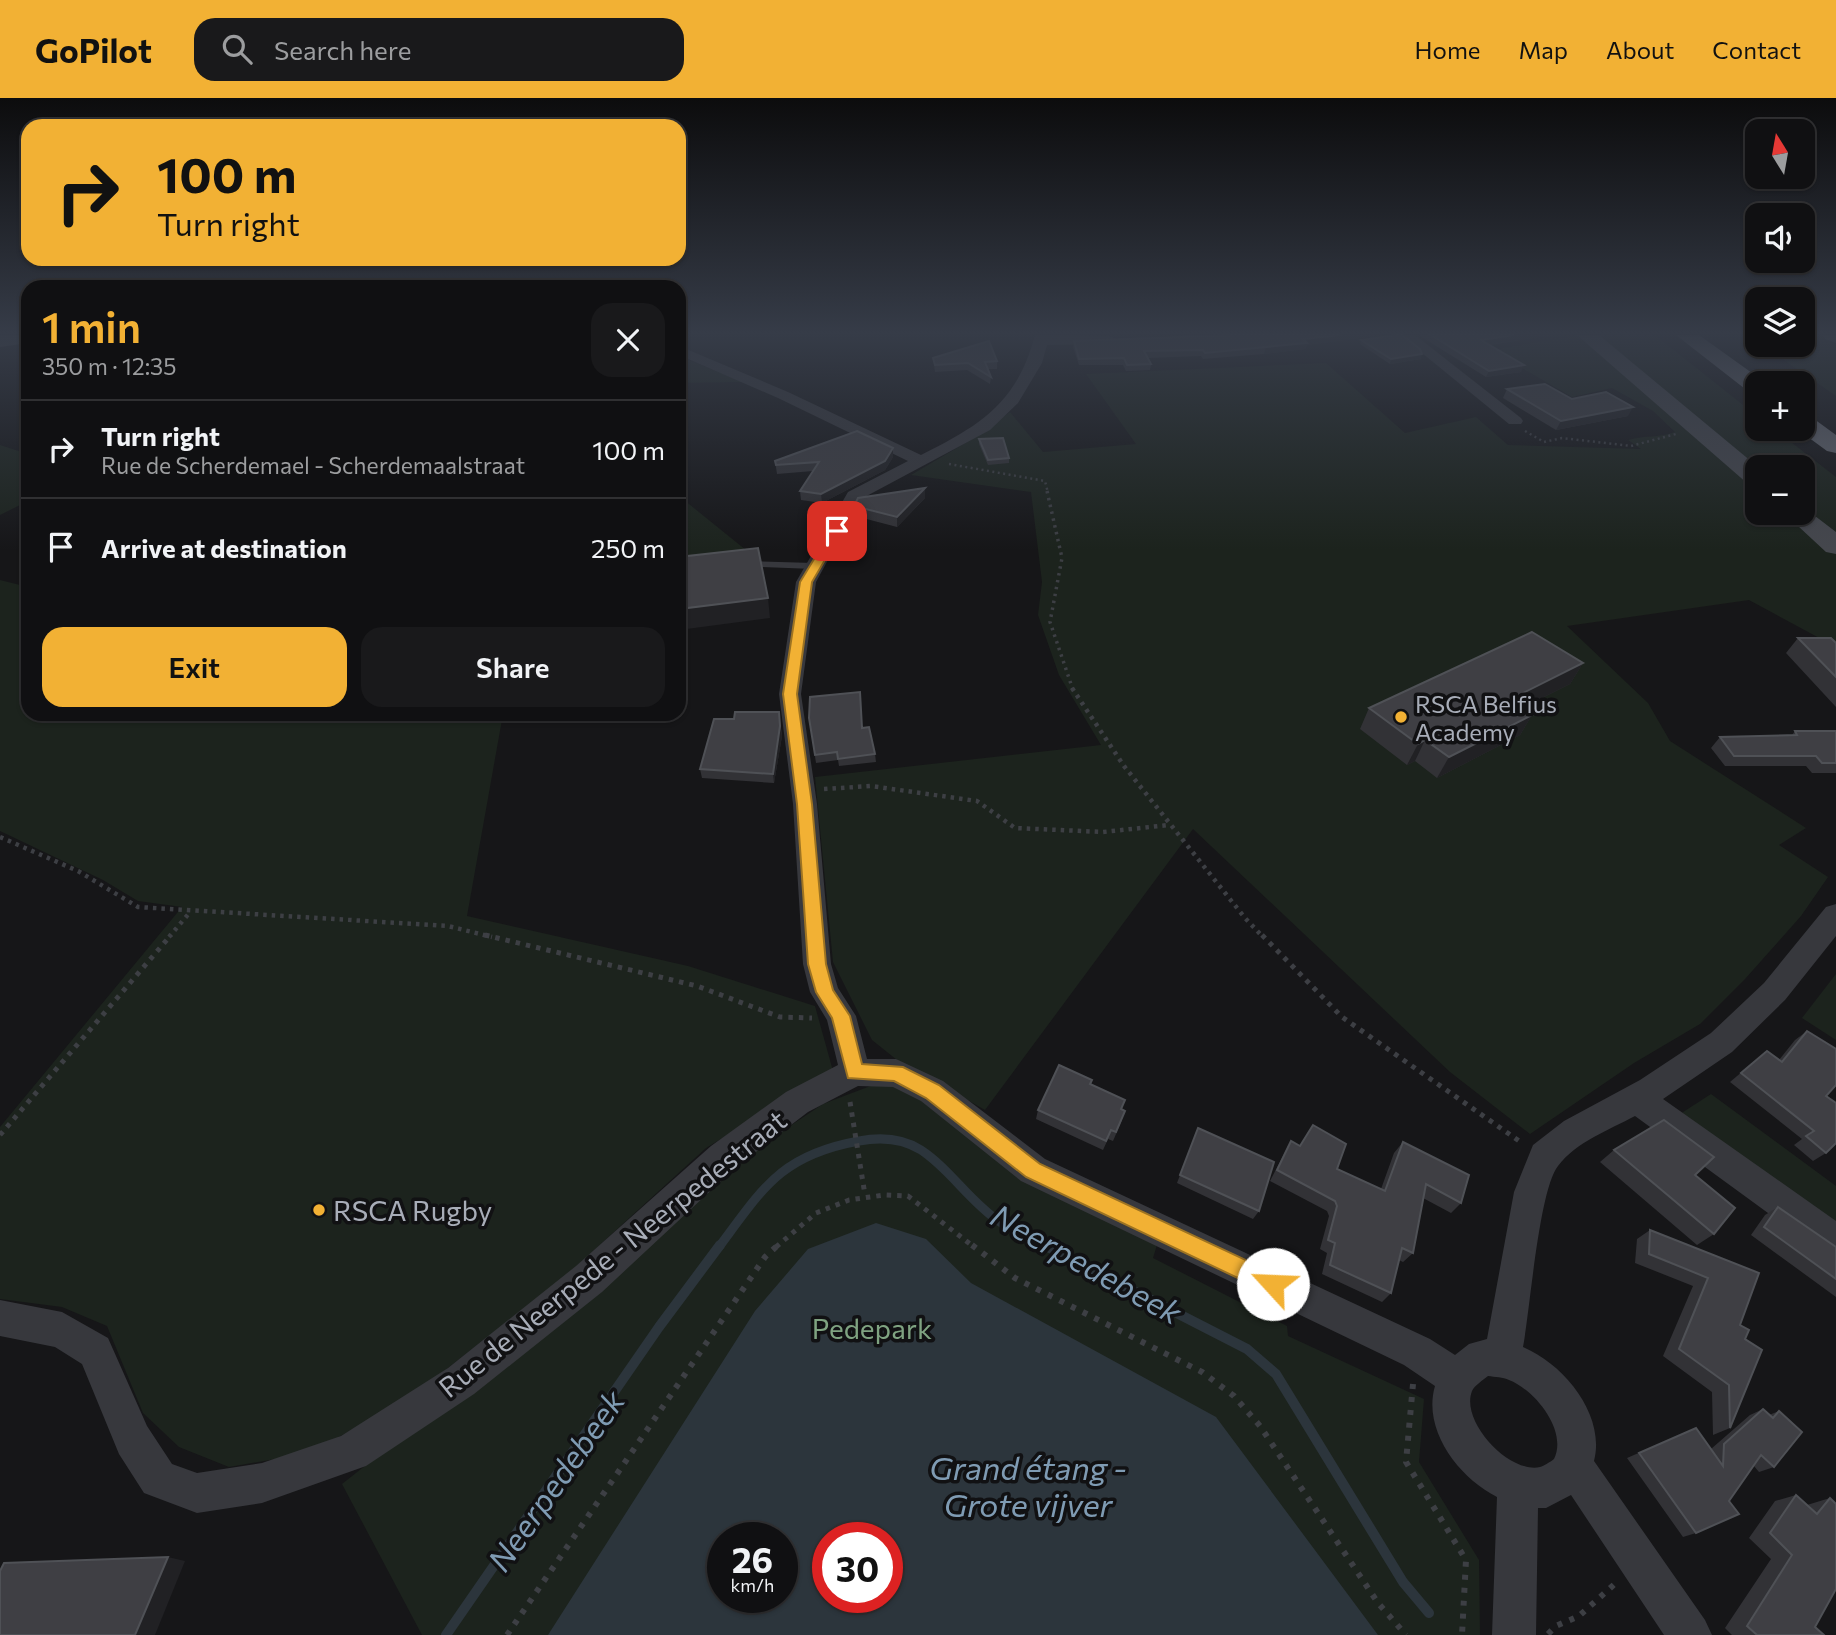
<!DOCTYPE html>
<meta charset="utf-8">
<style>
:root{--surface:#101012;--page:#19191b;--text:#f1f3f6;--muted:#9c9d9f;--line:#303032;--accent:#f2b134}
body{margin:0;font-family:Commissioner,sans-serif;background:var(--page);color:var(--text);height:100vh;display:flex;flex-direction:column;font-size:26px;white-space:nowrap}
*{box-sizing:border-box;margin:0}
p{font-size:23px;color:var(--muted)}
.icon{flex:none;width:38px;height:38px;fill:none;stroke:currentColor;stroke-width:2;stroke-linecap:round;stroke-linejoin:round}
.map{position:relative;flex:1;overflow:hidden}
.sheet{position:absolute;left:21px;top:182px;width:665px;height:441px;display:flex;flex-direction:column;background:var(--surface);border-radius:21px;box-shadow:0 2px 5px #0004,0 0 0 2px var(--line)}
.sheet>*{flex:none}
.top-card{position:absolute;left:21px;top:21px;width:665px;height:147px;border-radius:21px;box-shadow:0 2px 5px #0004,0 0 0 2px var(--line);background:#f2b134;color:#111;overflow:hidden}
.needle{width:46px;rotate:349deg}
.buttons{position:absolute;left:1745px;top:21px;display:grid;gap:14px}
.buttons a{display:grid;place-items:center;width:70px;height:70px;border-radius:14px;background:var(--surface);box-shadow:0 2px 5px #0004,0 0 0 2px var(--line);font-size:35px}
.speed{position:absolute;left:707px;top:1424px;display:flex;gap:14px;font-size:35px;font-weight:700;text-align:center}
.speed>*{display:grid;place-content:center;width:91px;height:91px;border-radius:50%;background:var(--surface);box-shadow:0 2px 5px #0004,0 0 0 2px var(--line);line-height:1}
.speed small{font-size:18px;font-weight:400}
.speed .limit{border:10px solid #d22;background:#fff;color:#111}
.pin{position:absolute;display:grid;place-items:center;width:60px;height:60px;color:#fff;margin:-30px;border-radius:14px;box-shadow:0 4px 10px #0006}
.me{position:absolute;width:77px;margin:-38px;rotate:295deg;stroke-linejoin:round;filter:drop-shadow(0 0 5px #0008)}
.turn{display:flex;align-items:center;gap:24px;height:147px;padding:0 21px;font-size:32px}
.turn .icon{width:91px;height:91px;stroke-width:2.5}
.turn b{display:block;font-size:49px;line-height:60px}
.round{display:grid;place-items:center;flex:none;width:74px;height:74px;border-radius:21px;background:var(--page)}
.summary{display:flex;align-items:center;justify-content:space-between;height:119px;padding:0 21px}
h1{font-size:42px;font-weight:600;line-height:52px;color:var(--accent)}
.primary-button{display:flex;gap:14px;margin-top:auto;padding:14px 21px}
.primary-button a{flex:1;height:80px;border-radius:21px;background:var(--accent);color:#111;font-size:28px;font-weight:600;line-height:80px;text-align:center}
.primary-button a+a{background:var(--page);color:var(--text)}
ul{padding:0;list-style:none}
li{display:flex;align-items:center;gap:21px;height:98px;padding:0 21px;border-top:2px solid var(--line)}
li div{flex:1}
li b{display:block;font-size:26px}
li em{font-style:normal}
header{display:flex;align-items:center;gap:42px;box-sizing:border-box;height:98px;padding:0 35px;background:var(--accent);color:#111}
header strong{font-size:33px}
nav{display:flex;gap:38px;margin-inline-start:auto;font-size:24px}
.search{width:490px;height:63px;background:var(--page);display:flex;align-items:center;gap:18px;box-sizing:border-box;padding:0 24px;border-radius:21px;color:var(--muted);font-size:26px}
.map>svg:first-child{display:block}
</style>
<header>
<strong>GoPilot</strong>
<div class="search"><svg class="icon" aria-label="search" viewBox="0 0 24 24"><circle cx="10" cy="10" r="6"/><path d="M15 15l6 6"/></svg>Search here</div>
<nav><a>Home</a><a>Map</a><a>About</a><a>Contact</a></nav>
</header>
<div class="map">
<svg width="1836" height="1537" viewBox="0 0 1836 1537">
<rect width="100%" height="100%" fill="#161618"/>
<g fill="#1c231d" fill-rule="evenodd">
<path d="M 1581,237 L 1655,237 L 1757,318 L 1757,331 L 1774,331 L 1836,379 L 1836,549 L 1749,502 L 1567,528 L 1648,605 L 1670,643 L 1806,730 L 1779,747 L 1828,779 L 1801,818 L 1745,881 L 1700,926 L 1634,965 L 1530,1036 L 1450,974 L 1193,731 L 985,1012 L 897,962 L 872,942 L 833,864 L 815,679 L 1101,647 L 1059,577 L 1038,517 L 1042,484 L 1031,394 L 911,377 L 979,337 L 1010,314 L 1043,354 L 1136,346 L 1086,276 L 1326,265 L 1405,335 L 1476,319 L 1508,347 L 1641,351 L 1628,342 C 1645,337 1660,340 1675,334 L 1653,313 L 1612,290 L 1572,299 L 1491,252 ZM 1757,369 L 1802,369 L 1802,415 L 1757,415 Z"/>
<polygon points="1803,237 1820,237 1836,247 1836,298 1762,247 1802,247"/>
<polygon points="679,258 743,284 679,285"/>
<polygon points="0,347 28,356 28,403 0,417"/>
<polygon points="679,398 757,461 679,469"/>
<polygon points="0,482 28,489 28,616 503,616 467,818 688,868 815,908 833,973 706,1050 569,1175 411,1299 310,1355 229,1369 179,1349 143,1315 107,1228 62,1209 0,1201 0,1029 182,809 138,803 103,782 0,733"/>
<polygon points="1836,876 1836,942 1802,920"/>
<path d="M 881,984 L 901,989 L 1157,1147 L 1153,1160 L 1287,1228 L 1288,1238 L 1424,1301 L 1419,1364 L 1479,1462 L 1480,1537 L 422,1537 L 342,1386 L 667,1129 L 760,1048 L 823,1006 ZM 723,1440 L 782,1440 L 782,1500 L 723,1500 ZM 828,1440 L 887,1440 L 887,1500 L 828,1500 Z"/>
<polygon points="1711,996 1836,1088 1836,1130 1680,1016"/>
</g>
<path fill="#2c353c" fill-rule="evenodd" d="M 876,1125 L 926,1141 L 971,1185 L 1216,1319 L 1378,1537 L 548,1537 L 755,1213 L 808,1151 ZM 782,1440 L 782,1500 L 723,1500 L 723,1440 ZM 887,1440 L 887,1500 L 828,1500 L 828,1440 Z"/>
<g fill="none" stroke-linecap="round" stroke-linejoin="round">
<path stroke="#2c353c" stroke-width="9" d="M 719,1149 C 763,1090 781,1057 859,1043 C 880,1039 902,1040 921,1052 C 950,1071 970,1104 1000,1124 C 1014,1134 1032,1141 1047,1149"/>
<g stroke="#2c353c" stroke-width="10">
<polyline points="1044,1147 1247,1251 1276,1276 1403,1484 1429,1515"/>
<polyline points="446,1537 659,1229 720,1147"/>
</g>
<g stroke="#3d3f44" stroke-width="2.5" stroke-dasharray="2 3.5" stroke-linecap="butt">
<polyline points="1525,333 1544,344 1562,340 1631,348 1676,336"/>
<polyline points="949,366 1045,383 1048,395"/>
</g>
<polyline stroke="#3d3f44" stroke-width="3.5" stroke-dasharray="2.5 4.5" stroke-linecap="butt" points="1047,393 1062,460 1050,524 1073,592"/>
<g stroke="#3d3f44" stroke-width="4.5" stroke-dasharray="3.5 5" stroke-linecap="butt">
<polyline points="1072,590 1124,668 1245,820 1263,839"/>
<polyline points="824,691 871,688 977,703 1015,730 1103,734 1169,727"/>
<polyline points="0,739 78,773 138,809 448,828 492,839"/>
<polyline points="169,839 191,813"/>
</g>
<g stroke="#3d3f44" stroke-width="5" stroke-dasharray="4.5 6" stroke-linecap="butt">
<polyline points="485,837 697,888 780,919 812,920"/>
<polyline points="1262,837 1342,919 1522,1045"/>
<polyline points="850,1004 865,1097"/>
<polyline points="0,1037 171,837"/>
<polyline points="776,1149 816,1115 849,1102 884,1097 908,1098 974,1149"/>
</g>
<g stroke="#3d3f44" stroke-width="6" stroke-dasharray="5 8" stroke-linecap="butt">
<polyline points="972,1147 1015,1180 1202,1274 1234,1298 1260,1328 1378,1505 1406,1537"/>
<polyline points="1413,1286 1406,1364 1466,1462 1462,1537"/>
<polyline points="1548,1536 1556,1528 1579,1518 1618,1483"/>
<polyline points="507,1537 765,1159 778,1147"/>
</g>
<polygon fill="#37383d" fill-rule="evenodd" points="742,463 814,465 819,468 814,471 738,468 738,464"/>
<g fill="#37383d" fill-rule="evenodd">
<path d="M 1035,237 L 1110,238 L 1117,242 L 1110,246 L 1047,247 L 1042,265 L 1018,305 L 990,332 L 861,401 L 816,484 L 801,596 L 817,706 L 831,866 L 838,890 L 856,918 L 867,961 L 896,961 L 943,983 L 1045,1061 L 1430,1241 L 1455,1257 L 1469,1246 L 1487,1241 L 1514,1094 L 1533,1047 L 1564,1023 L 1640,982 L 1711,935 L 1764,885 L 1826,809 L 1836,806 L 1836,838 L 1785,902 L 1732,954 L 1663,1001 L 1836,1123 L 1836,1161 L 1824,1156 L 1635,1018 C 1609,1032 1576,1044 1558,1068 C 1539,1092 1530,1212 1523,1249 C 1564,1266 1606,1317 1594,1363 L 1705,1522 L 1712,1537 L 1664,1537 L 1571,1397 L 1546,1410 L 1538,1410 L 1536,1537 L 1492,1537 L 1497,1399 C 1459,1380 1422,1332 1435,1288 L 1404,1267 L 1021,1083 L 921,1003 L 893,989 L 858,988 L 808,1014 L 735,1070 L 602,1194 L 474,1296 L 366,1368 L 262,1405 L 197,1415 L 144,1395 L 119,1356 L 82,1266 L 55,1249 L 0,1238 L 0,1202 L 62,1214 L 108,1240 L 147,1328 L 172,1366 L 197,1375 L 262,1365 L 341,1338 L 448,1270 L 576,1168 L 711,1048 L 786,994 L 838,967 L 827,922 L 810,894 L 803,866 L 793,706 L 779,596 L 796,484 L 848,394 L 908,363 L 778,300 L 679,257 L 679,248 L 788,294 L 921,357 C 981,327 1017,305 1035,237 ZM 1488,1278 C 1495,1279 1503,1279 1509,1282 C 1535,1292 1568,1333 1554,1361 C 1550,1364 1544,1368 1540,1369 C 1509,1376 1460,1323 1472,1293 C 1475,1287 1482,1283 1488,1278 Z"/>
<path d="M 1183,237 L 1240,237 C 1232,244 1188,247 1180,240 Z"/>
<polygon points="1400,237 1415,237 1521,320 1523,323 1521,326 1509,326"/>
</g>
<g fill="#45474d" fill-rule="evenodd">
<polygon points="0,237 28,237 28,245 0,249"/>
<polygon points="1577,237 1599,237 1758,369 1757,389 1748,386"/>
<polygon points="1822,237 1836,237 1836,245 1825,241"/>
<polygon points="1802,408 1836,434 1836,456 1826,454 1784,415 1802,415"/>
</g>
<g fill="#63666e" fill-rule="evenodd">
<polygon points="1676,237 1699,237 1766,285 1757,285 1757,296 1749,294"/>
<polygon points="1802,316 1810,318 1836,337 1836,355 1827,353 1797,331 1802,331"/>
</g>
</g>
<g fill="#323236">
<polygon points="1234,237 1375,238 1307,247 1305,251 1264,256 1203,261 1201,258 1148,260 1151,266 1150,272 1126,273 1123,267 1079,267 1073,249 1074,243"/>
<polygon points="1420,237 1553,237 1490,247 1521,274 1486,279 1420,238"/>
<polygon points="1361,242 1421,261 1390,266 1360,246"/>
<polygon points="933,260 997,263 997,271 988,271 991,279 990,286 967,272 935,274"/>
<polygon points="1507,291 1572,301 1628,318 1556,332 1503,300"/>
<polygon points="979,341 1009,360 1009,365 988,367 979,346"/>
<polygon points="893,359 885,372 822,405 801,402 800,393 813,373 777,376 775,363"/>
<polygon points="925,400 897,429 855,418 854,408"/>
<polygon points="1798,540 1836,545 1836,609 1786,555"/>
<polygon points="1583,565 1570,586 1522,610 1532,617 1520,637 1437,680 1415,663 1407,667 1360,631 1369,610"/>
<polygon points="779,614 782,638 774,685 702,680 700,671 734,621"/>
<polygon points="809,620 862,630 875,656 876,664 839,668 838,662 816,665"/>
<polygon points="1795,633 1836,633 1836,675 1812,675 1806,668 1725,668 1711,650 1720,639 1792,637"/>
<polygon points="1807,933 1826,998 1826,1055 1813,1063 1794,1047 1802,1041 1730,984 1756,962 1779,962 1795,942"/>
<polygon points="1091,987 1121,1011 1122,1022 1113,1043 1108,1041 1103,1052 1036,1021 1038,1012"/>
<polygon points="1198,1030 1259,1113 1253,1121 1177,1085"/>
<polygon points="1291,1043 1337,1071 1381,1091 1394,1055 1403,1044 1461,1105 1451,1115 1423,1100 1413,1155 1403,1164 1399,1162 1391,1195 1382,1204 1322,1176 1327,1155 1320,1151 1329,1118 1327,1113 1270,1083 1285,1054"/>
<polygon points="1614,1052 1695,1077 1714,1136 1697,1147 1600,1064"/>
<polygon points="1778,1109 1836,1149 1836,1199 1751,1137 1765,1117"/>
<polygon points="1650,1132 1759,1175 1740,1227 1745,1241 1730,1330 1713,1337 1712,1294 1663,1258 1693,1188 1635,1165 1637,1141"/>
<polygon points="1763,1311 1769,1317 1779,1313 1774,1369 1759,1374 1754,1368 1696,1435 1683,1439 1627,1360 1696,1330 1711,1351 1750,1317"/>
<polygon points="1796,1397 1807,1407 1830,1400 1815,1529 1824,1537 1732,1537 1725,1530 1771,1461 1749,1440 1775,1403"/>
</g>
<g fill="#212124">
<polygon points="1340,237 1376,237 1375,238 1307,247 1305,251 1264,256 1266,249 1303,241"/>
<polygon points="1514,237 1553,237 1479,248 1481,242"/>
<polygon points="1422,256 1421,261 1390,266 1391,261"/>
<polygon points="1524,267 1521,274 1486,279 1489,273"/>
<polygon points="1633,309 1628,318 1556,332 1561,323"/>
<polygon points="893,350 893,359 885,372 822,405 821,396"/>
<polygon points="925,390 925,400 897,429 897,419"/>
<polygon points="768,500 770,520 679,532 679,511"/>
<polygon points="1583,565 1570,586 1498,622 1509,602"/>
<polygon points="1532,617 1520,637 1437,680 1449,659"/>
<polygon points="780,628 782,638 774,685 773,676"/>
<polygon points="1425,642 1415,663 1407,667 1418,646"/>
<polygon points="168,1459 185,1463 155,1537 135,1537"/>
</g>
<g fill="#3f3f44" stroke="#4f5156" stroke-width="2">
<polygon points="1234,237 1340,237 1303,241 1307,245 1266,249 1205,255 1203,252 1144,253 1151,266 1127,267 1124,260 1079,261 1074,243"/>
<polygon points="1396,237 1402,237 1420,251 1422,256 1391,261 1361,242"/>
<polygon points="1431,237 1514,237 1481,242 1524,267 1489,273"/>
<polygon points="989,243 997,263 985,264 991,279 968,265 935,267 933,260"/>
<polygon points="1545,286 1572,301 1606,294 1633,309 1561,323 1507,291"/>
<polygon points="857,333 893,350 885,363 821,396 800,393 819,364 776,367 775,363"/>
<polygon points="1003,340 1009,360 988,362 979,341"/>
<polygon points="925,390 897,419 854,408 858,400"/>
<polygon points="758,450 768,500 679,511 679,459"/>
<polygon points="1532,534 1583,565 1509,602 1532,617 1449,659 1425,642 1418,646 1369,610"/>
<polygon points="1798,540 1831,540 1836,545 1836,579"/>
<polygon points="860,594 862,630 869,629 875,656 838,661 837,654 815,657 809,620 810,599"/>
<polygon points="735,614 779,614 780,628 773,676 700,671 714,621 734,621"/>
<polygon points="1795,633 1836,633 1836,665 1822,665 1816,658 1734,658 1720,639 1797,637"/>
<polygon points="1807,933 1836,951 1836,987 1826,998 1836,1005 1836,1045 1826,1055 1806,1038 1814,1033 1741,975 1767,953 1782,964"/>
<polygon points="1059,967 1092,982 1090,986 1125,1002 1121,1011 1125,1013 1116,1034 1111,1032 1106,1043 1038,1012"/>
<polygon points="1664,1022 1714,1059 1695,1077 1735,1110 1714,1136 1614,1052"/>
<polygon points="1313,1027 1346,1046 1337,1071 1385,1093 1403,1044 1469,1077 1461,1105 1426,1086 1413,1155 1402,1150 1391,1195 1330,1167 1335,1145 1328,1142 1337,1108 1335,1103 1277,1072 1291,1043 1300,1048"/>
<polygon points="1198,1030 1274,1064 1259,1113 1180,1077"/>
<polygon points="1778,1109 1836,1149 1836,1181 1764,1129"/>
<polygon points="1650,1132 1759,1175 1740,1227 1749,1232 1745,1241 1762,1252 1730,1330 1729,1287 1679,1251 1708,1180 1649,1156"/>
<polygon points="1763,1311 1773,1320 1779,1313 1802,1334 1774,1369 1761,1357 1729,1403 1739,1416 1696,1435 1639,1355 1696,1330 1723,1368 1724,1346"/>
<polygon points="1796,1397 1817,1416 1830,1400 1836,1406 1836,1491 1815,1529 1824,1537 1757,1537 1747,1528 1792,1457 1770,1435"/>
<polygon points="168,1459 135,1537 0,1537 0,1473 4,1465"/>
</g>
<linearGradient id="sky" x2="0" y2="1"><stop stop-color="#0c0c0d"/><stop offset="0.52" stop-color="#363c48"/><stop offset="1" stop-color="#363c48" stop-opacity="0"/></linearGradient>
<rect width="1836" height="452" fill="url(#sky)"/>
<polygon fill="#f2b134" stroke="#9d7322" stroke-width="2" points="833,430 842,433 812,484 797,596 812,706 826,866 833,892 850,918 862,966 903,969 939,987 1040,1066 1280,1178 1283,1186 1280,1193 1273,1197 1265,1193 1026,1079 926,1000 894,983 848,980 832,920 816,894 808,866 797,706 783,596 800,484"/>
<g fill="#f2b134" stroke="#111113" stroke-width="2.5">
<circle cx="1401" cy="619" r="7"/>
<circle cx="319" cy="1112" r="7"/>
</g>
<g text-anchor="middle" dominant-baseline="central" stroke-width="7" stroke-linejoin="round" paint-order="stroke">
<g font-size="24" fill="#a8adb8" stroke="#111113" text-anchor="start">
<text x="1415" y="605">RSCA Belfius<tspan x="1415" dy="28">Academy</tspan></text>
</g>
<g font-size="28" fill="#a8adb8" stroke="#111113" text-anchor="start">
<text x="333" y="1112">RSCA Rugby</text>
</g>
<g font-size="28" fill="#a8adb8" stroke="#111113">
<text transform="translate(612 1155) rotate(-39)">Rue de Neerpede - Neerpedestraat</text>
</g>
<g font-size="28" fill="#7fa381" stroke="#111113">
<text x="872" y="1230">Pedepark</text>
</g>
<g font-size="32" font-style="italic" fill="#7f9bb3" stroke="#111113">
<text transform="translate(1087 1165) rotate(29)">Neerpedebeek</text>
<text x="1028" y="1369">Grand étang -<tspan x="1028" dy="37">Grote vijver</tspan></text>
<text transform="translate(555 1382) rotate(-55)">Neerpedebeek</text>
</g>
</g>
</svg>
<div class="buttons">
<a><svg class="needle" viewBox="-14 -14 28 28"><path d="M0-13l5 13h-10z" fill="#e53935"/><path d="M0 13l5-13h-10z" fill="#9c9d9f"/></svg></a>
<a><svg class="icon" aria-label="sound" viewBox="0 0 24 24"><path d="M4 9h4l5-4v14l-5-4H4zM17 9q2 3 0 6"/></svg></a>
<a><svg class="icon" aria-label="layers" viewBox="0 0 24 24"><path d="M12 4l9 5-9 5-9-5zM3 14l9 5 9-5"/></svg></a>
<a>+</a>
<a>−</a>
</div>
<div class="speed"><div>26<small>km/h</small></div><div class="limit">30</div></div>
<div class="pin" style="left:837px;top:433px;background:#d93025"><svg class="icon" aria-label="arrive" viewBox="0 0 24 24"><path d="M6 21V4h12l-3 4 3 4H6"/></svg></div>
<svg class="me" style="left:1273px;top:1186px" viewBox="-20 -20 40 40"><circle r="19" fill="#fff"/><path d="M0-13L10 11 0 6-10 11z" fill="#f2b134"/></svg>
<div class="top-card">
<div class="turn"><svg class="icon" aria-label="right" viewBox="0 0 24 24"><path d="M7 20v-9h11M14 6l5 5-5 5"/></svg><div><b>100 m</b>Turn right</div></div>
</div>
<section class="sheet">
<div class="summary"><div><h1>1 min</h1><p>350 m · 12:35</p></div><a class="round"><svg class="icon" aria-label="close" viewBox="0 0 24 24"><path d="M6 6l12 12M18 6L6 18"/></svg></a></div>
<ul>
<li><svg class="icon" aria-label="right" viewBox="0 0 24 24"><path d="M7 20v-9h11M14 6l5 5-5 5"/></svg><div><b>Turn right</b><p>Rue de Scherdemael - Scherdemaalstraat</p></div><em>100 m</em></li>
<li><svg class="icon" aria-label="arrive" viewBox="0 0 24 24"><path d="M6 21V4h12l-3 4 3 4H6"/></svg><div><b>Arrive at destination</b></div><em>250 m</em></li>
</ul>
<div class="primary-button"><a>Exit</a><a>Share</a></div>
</section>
</div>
